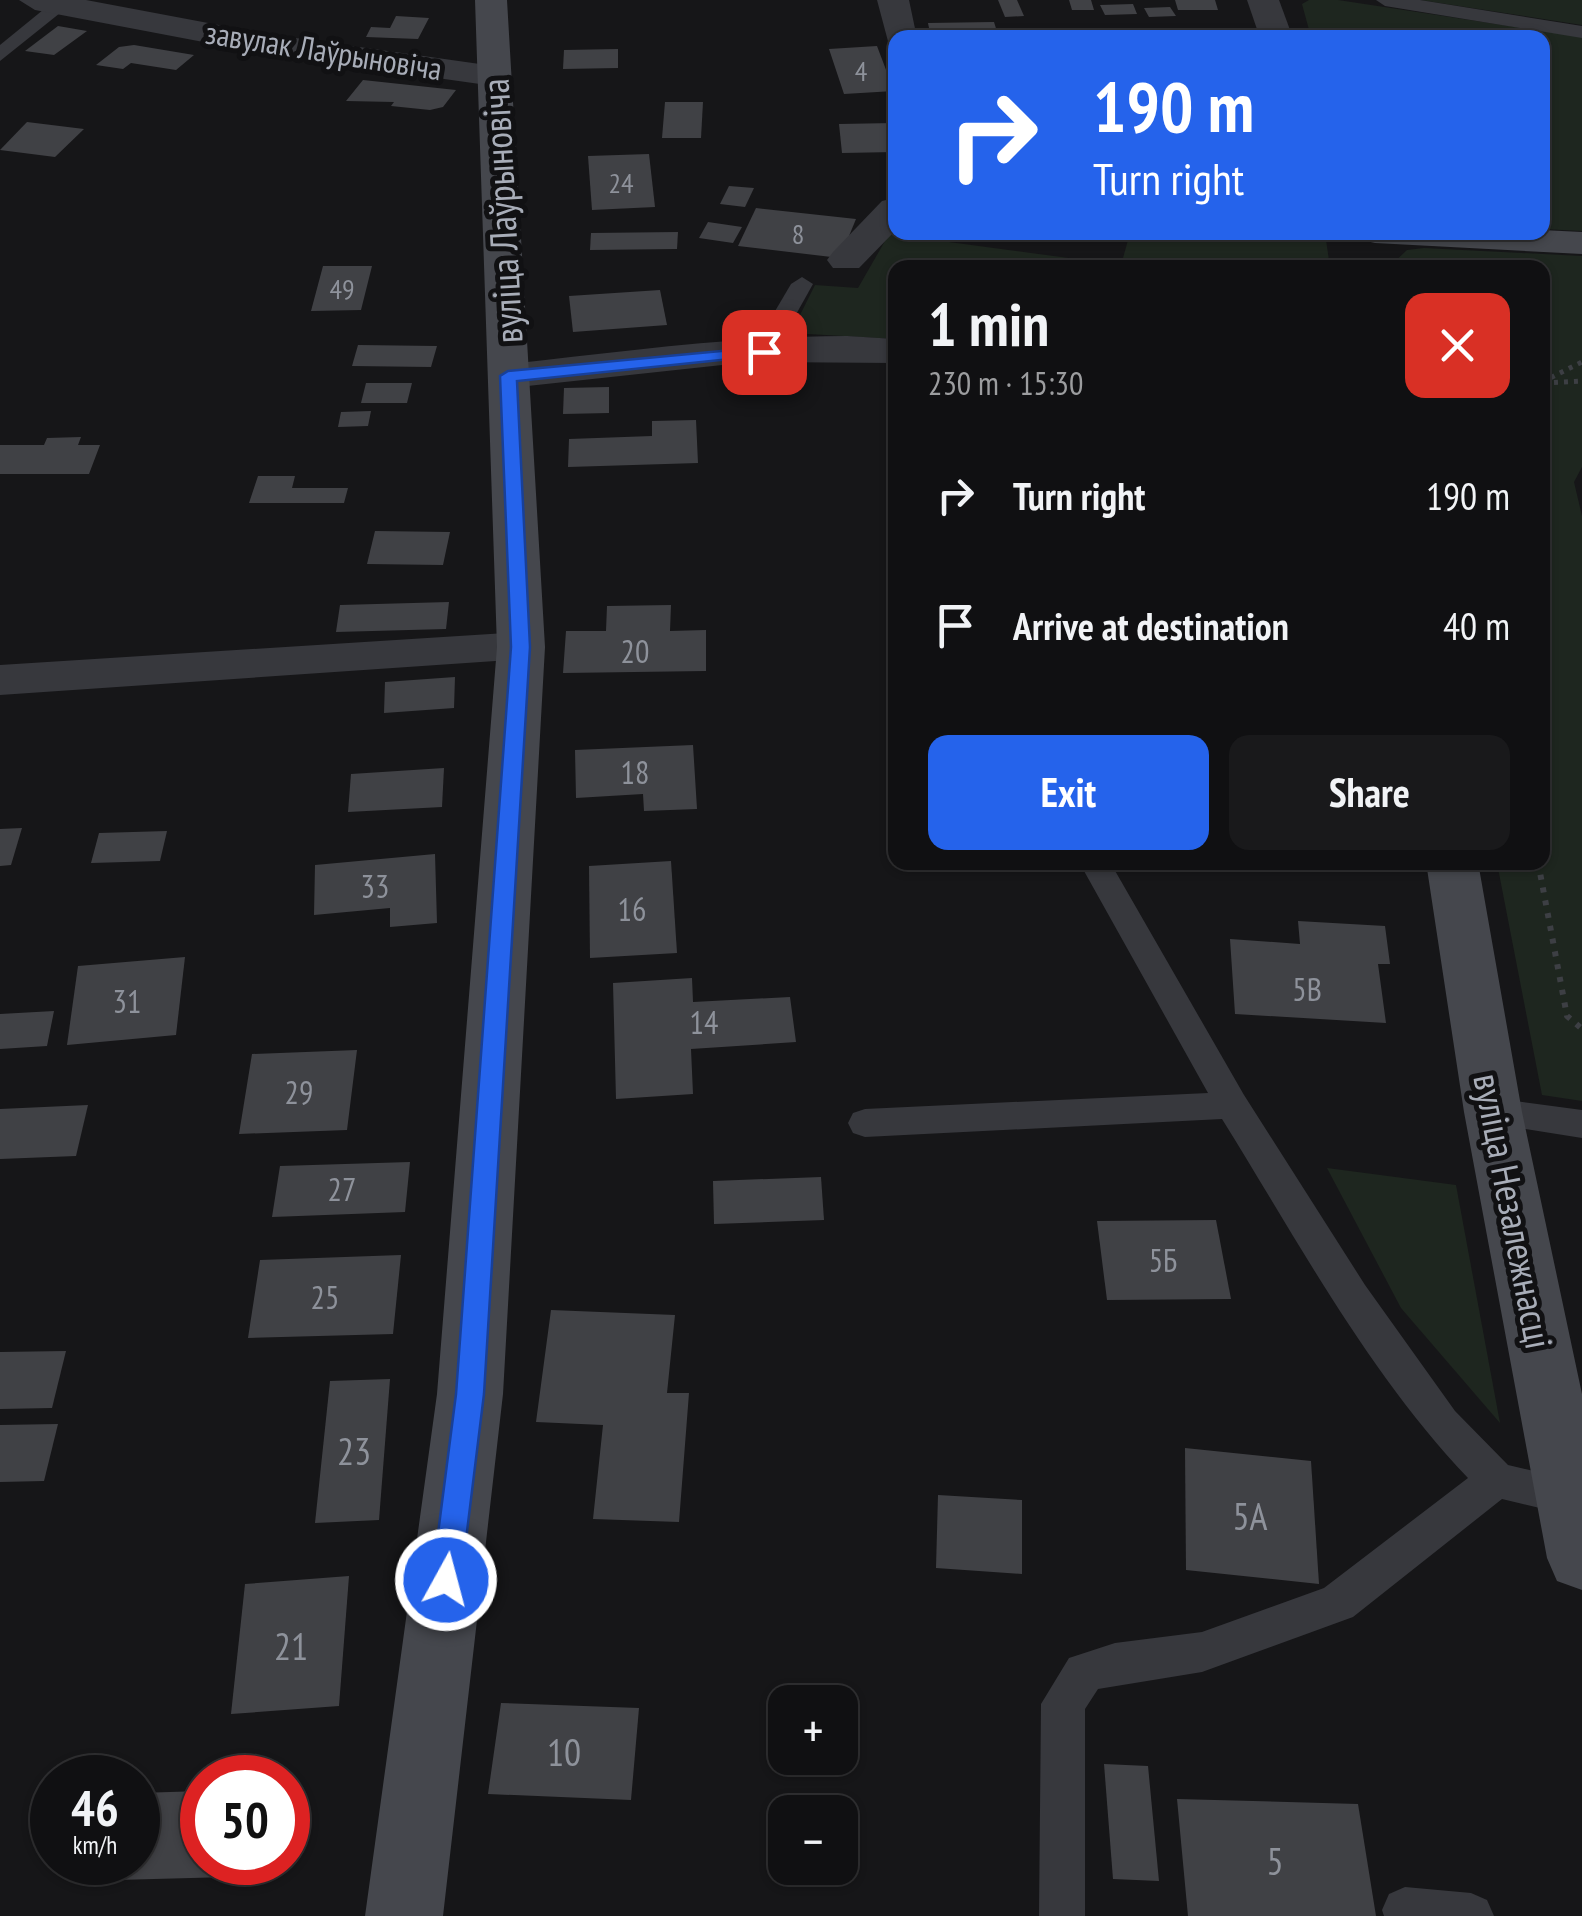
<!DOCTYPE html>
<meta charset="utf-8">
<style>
:root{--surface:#101012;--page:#19191b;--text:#f1f3f6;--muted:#9c9d9f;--line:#303032;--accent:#2563eb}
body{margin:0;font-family:"PT Sans Narrow",sans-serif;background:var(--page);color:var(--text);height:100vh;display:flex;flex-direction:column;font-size:38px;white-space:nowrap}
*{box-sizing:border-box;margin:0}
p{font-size:32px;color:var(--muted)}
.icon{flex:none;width:55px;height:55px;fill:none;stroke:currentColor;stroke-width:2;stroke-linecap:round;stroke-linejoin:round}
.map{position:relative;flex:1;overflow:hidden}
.panel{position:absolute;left:888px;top:260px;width:662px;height:610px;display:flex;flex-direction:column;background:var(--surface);border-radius:20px;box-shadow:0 2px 8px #0004,0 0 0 2px var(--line)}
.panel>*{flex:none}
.banner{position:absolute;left:888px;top:30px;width:662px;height:210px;border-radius:20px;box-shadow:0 2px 8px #0004,0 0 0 2px var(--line);background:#2563eb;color:#fff;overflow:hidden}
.buttons{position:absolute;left:768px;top:1685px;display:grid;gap:20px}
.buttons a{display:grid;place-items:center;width:90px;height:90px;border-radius:20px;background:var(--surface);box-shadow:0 2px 8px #0004,0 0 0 2px var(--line);font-size:50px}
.speed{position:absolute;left:30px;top:1755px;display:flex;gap:20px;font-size:50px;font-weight:700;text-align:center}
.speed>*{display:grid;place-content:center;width:130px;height:130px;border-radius:50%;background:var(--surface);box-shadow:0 2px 8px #0004,0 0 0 2px var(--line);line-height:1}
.speed small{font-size:25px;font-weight:400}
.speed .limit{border:15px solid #d22;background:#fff;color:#111}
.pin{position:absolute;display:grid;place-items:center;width:85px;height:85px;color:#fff;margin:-42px;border-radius:20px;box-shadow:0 5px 15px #0006}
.me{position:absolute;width:110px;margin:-55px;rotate:7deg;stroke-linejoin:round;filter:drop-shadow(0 0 8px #0008)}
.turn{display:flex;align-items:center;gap:35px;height:210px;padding:0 40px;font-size:45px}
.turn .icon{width:130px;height:130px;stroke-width:2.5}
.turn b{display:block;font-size:70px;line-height:85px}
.round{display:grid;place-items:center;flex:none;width:105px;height:105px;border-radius:20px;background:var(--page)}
.overview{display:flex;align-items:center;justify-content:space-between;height:170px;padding:0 40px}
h1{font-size:60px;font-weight:700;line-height:75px}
.cta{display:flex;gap:20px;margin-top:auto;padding:20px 40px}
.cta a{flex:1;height:115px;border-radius:20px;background:var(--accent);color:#fff;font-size:40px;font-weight:700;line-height:115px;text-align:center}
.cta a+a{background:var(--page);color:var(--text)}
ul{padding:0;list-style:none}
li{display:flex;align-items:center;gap:30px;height:130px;padding:0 40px}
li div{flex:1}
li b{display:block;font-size:38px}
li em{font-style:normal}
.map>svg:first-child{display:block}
</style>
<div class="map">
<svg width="1582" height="1916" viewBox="0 0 1582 1916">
<rect width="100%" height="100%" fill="#161618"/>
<g fill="#1e261f">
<polygon points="1309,0 1338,0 1582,37 1582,231 1543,229 1542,38 1311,37 1302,4"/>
<polygon points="1420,0 1582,0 1582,25"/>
<polygon points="1130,233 1325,233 1330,267 895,268 895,339 791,333 815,285 858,288 889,234 1121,265"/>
<polygon points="1424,248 1582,256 1582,467 1574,482 1582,516 1582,1101 1542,1095 1497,863 1542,862 1542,268 1389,267 1407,250"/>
<polygon points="1327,1168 1456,1185 1500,1423 1401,1308"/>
</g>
<g fill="#404145">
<polygon points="998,0 1017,0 1024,16 1005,17"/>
<polygon points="1069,0 1091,0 1094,10 1072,10"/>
<polygon points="1175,0 1215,0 1218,10 1178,10"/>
<polygon points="1133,4 1137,14 1105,15 1100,5"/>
<polygon points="1170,7 1176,16 1149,17 1144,8"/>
<polygon points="396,16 429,18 418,39 366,37 371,27 390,28"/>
<polygon points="994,22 999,38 931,38 928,23"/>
<polygon points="58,26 87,31 54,55 25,51"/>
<polygon points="134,45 194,55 176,70 131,63 123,69 96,65 119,47"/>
<polygon points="877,46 894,91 844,94 829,49"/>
<polygon points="618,49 618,68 563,69 564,50"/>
<polygon points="363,80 456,90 443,107 430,110 391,106 394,102 346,101"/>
<polygon points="665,102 703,102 701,138 662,138"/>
<polygon points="27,122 84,129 55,157 0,150"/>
<polygon points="894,123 895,152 842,153 839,124"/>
<polygon points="649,154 655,207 592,210 588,156"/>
<polygon points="729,186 754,188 745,207 720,204"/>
<polygon points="756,208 856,219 840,258 738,246"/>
<polygon points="708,222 742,227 733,243 699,238"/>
<polygon points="678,232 677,249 590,250 591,233"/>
<polygon points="323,266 372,266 361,310 311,311"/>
<polygon points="660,290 667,325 573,332 569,296"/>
<polygon points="358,345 437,346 431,367 352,366"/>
<polygon points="366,383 412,383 407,403 361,403"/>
<polygon points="609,387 609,413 563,414 564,388"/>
<polygon points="371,411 368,426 338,427 341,412"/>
<polygon points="696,420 698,463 568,467 569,439 652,436 652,421"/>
<polygon points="81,437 78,445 100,445 89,474 0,474 0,445 44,445 47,438"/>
<polygon points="258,476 295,476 292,488 348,488 344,503 249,503"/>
<polygon points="375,531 450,532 443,565 367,564"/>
<polygon points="449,602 446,629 336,632 340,605"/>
<polygon points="671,605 670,631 706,630 706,671 563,673 566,631 606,631 607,606"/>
<polygon points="455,677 454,708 384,713 385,682"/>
<polygon points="693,745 697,809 644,811 643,794 576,798 575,750"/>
<polygon points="444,768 442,807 348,812 351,774"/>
<polygon points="22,828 11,865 0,866 0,829"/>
<polygon points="167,831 160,861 91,863 99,833"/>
<polygon points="435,854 437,923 390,927 390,908 314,915 315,865"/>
<polygon points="671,861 677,953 590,958 589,866"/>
<polygon points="1298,921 1385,926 1390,964 1378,964 1386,1023 1235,1014 1230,939 1300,944"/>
<polygon points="185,957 176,1035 67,1045 78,966"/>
<polygon points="692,978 693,1002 790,997 796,1042 691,1049 693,1094 616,1099 613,983"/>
<polygon points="54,1011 47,1046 0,1049 0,1014"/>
<polygon points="357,1050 347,1130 239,1134 252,1054"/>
<polygon points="88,1105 76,1156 0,1159 0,1109"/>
<polygon points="410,1162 405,1212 272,1217 280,1166"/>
<polygon points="821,1177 824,1220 714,1224 713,1181"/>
<polygon points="1216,1220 1231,1299 1107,1300 1097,1221"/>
<polygon points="401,1255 393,1334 248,1338 260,1260"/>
<polygon points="551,1310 675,1315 667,1393 689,1393 679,1522 593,1519 603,1425 536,1422"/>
<polygon points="66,1351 52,1408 0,1409 0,1352"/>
<polygon points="390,1379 379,1520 315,1523 330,1381"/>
<polygon points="58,1424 44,1481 0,1482 0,1425"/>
<polygon points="1185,1448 1311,1461 1319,1584 1186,1570"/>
<polygon points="938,1495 1022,1500 1022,1574 936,1568"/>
<polygon points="349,1576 339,1706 231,1714 245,1584"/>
<polygon points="501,1703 639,1708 631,1800 488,1794"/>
<polygon points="1104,1764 1148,1766 1159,1881 1113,1879"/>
<polygon points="202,1791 202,1862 267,1862 265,1876 80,1881 84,1862 138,1862 138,1793"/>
<polygon points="1177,1799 1358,1804 1376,1916 1188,1916"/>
</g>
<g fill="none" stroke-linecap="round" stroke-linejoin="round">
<g stroke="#3d3f44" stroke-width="5" stroke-dasharray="4 6" stroke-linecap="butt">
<polyline points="1542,382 1582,362"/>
<polyline points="1544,383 1582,381"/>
</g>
<polyline stroke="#3d3f44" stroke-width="6" stroke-dasharray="5 8" stroke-linecap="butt" points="1538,862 1567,1016 1582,1029"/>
<g fill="#37383d" fill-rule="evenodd">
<polygon points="1376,0 1420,0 1582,26 1582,38 1385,6"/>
<polygon points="54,1 70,5 0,61 0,45"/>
<polygon points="802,277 813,284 775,352 771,357 755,357 751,352 791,284"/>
<path d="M 1079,862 L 1110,862 L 1244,1095 L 1365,1285 L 1455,1411 L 1508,1465 L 1582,1482 L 1582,1518 L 1502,1499 L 1353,1617 L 1202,1672 L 1098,1689 L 1085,1709 L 1085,1916 L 1039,1916 L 1041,1704 L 1069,1658 L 1115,1643 L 1202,1632 L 1324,1588 L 1468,1478 C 1368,1373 1298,1241 1222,1119 L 865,1137 L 853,1133 L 848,1123 L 853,1113 L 865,1109 L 1208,1093 Z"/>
<polygon points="1493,1098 1582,1110 1582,1138 1481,1122 1476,1112 1481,1102"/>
<polygon points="1405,1887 1471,1893 1487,1900 1494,1916 1384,1916 1382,1910 1389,1894"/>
</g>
<g fill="#37383d" fill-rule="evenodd">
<polygon points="19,0 86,0 267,34 494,66 506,69 511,76 506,83 494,86 267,54 35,10"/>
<polygon points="877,0 909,0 917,38 895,38 895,46 889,45"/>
<polygon points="1247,0 1279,0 1293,38 1260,38"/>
<polygon points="895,198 895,231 859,268 833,268 827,260 833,252 882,201"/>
<path d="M 847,336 L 895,339 L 895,363 L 750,362 L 509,388 L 495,385 L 489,376 L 495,367 L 509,364 C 622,352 733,336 847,336 Z"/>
<polygon points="521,632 538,636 545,647 538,658 0,695 0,665"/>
</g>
<g fill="#45474d" fill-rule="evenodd">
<polygon points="475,0 507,0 545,647 503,1394 443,1916 365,1916 437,1394 497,647"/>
<polygon points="1542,230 1582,232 1582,254 1375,243 1362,240 1357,232"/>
<polygon points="1426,862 1478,862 1522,1112 1582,1394 1582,1590 1557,1581 1547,1558 1464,1112"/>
</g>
</g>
<polygon fill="#2563eb" stroke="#184099" stroke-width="2.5" points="764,347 772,352 769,355 517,381 530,647 484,1394 461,1580 457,1590 446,1594 436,1590 432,1580 456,1394 511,647 500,376 508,371"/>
<g text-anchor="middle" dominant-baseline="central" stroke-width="10" stroke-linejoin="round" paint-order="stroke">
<g font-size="28" fill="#8e929b">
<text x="861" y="70">4</text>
<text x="621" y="182">24</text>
<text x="798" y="233">8</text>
<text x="342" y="288">49</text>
</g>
<g font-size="32" fill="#a8adb8" stroke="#111113">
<text transform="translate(324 50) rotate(9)">завулак Лаўрыновіча</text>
</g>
<g font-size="32" fill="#8e929b">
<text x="635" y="651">20</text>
<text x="635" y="772">18</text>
<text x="375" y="886">33</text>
<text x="632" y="909">16</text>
<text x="1307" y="989">5В</text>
<text x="127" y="1001">31</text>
<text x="704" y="1022">14</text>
<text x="299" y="1092">29</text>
<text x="342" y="1189">27</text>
<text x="1163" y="1260">5Б</text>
<text x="325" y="1297">25</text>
</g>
<g font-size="38" fill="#a8adb8" stroke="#111113">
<text transform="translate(501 211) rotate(-93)">вуліца Лаўрыновіча</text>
<text transform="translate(1514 1211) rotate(79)">вуліца Незалежнасці</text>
</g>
<g font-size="38" fill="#8e929b">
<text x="354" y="1450">23</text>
<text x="1250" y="1515">5А</text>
<text x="291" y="1645">21</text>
<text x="564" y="1751">10</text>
<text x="1275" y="1860">5</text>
</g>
</g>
</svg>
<div class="buttons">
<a>+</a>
<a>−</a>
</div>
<div class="speed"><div>46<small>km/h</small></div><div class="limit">50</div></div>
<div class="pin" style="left:764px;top:352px;background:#d93025"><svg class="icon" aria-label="arrive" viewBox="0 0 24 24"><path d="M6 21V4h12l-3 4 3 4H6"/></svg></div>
<svg class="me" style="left:446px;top:1580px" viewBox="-20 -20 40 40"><circle r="17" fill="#2563eb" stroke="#fff" stroke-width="3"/><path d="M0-11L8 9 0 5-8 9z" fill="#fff"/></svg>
<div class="banner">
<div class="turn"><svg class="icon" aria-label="right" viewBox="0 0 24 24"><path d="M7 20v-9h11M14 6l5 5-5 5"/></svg><div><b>190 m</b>Turn right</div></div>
</div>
<section class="panel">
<div class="overview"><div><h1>1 min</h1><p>230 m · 15:30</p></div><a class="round" style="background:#d93025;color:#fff"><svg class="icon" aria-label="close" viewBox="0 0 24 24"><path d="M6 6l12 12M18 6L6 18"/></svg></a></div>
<ul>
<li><svg class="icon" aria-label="right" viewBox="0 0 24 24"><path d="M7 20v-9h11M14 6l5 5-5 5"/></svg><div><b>Turn right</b></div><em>190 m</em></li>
<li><svg class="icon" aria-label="arrive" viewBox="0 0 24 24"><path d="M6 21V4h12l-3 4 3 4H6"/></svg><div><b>Arrive at destination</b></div><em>40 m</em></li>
</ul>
<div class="cta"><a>Exit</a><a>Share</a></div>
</section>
</div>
